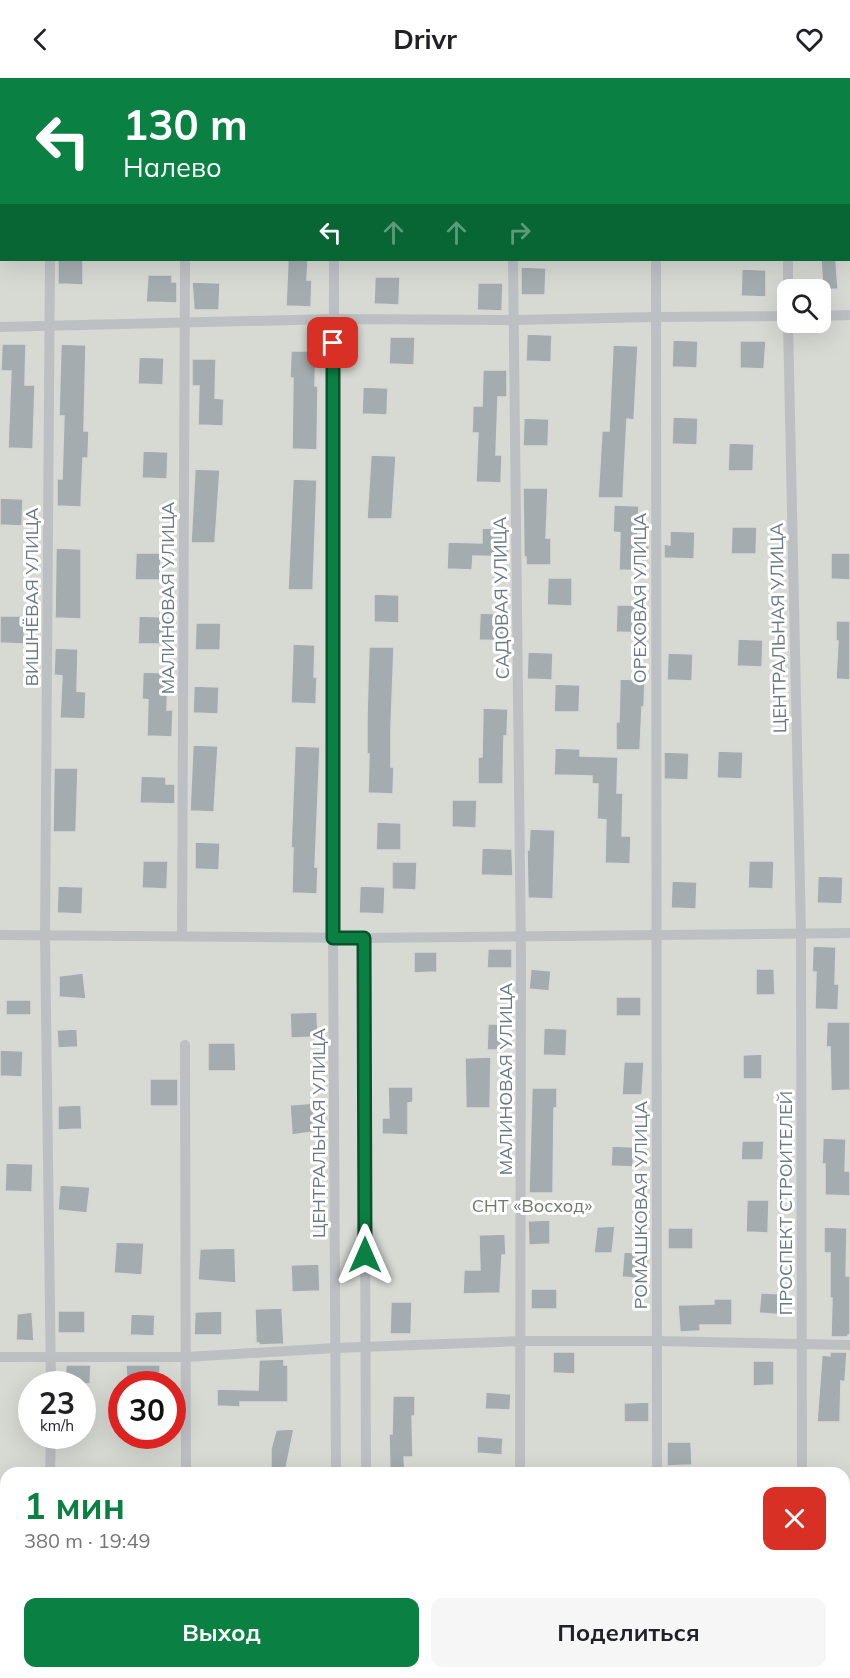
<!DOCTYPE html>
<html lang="ru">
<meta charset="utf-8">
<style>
:root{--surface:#fff;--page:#f6f6f6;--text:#202124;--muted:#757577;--accent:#0b8043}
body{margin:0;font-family:Mulish,sans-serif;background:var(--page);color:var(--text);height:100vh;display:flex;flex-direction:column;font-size:22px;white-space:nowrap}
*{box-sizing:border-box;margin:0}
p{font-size:20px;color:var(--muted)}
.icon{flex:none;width:33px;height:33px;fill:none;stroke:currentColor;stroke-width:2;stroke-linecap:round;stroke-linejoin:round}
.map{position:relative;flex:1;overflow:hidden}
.details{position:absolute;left:0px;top:1389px;width:850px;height:212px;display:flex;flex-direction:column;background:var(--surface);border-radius:18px 18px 0 0;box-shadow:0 6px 24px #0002}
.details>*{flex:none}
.guide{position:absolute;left:0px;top:0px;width:850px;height:183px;box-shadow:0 6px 24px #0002;background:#0b8043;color:#fff;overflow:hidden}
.controls{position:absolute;left:777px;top:201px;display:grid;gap:12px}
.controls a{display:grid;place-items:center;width:54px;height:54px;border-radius:12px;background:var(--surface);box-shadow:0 6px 24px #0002;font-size:30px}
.speed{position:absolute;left:18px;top:1293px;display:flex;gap:12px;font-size:30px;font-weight:700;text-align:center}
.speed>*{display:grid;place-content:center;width:78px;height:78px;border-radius:50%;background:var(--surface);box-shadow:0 6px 24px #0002;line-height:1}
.speed small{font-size:15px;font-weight:400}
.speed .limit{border:9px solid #d22;background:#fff;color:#111}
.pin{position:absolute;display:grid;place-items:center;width:51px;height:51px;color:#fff;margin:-26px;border-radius:12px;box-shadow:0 3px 9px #0006}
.me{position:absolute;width:66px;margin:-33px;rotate:0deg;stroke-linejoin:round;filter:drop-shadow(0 0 4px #0008)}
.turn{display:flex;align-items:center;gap:21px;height:126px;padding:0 24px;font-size:27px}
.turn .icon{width:78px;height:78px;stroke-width:2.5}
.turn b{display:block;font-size:42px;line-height:51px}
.lanes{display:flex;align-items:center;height:57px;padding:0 24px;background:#0003;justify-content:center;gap:30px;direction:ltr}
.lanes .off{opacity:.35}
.round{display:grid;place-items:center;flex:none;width:63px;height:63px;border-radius:12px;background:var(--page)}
.headline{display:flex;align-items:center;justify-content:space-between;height:102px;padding:0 24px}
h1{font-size:36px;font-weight:700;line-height:45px;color:var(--accent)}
.button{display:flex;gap:12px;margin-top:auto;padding:12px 24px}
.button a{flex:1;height:69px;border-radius:12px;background:var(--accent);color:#fff;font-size:24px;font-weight:700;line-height:69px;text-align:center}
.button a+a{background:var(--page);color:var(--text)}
header{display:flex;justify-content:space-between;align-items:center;height:78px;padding:0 24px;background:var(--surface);font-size:27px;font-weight:700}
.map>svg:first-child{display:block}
</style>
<header><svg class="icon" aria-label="back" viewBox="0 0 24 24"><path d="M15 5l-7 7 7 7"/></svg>Drivr<svg class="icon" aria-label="heart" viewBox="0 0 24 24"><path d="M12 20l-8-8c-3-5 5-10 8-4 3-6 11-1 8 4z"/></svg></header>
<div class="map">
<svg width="850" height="1600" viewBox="0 0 850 1600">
<rect width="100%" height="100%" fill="#f6f6f3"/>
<path fill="#d6dad3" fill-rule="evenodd" d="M 0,0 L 850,0 L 850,1600 L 0,1600 ZM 2,2 L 849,2 L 849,182 L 2,182 ZM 788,212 L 820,212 L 820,244 L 788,244 ZM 32,1306 L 82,1306 L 82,1358 L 32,1358 ZM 122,1306 L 172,1306 L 172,1358 L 122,1358 ZM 6,1395 L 844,1395 L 844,1594 L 6,1594 Z"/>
<g fill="#a4acb0" stroke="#d7d7d6" stroke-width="1.5">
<polygon points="58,182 83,182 83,207 58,206"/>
<polygon points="288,182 308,182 307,202 312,202 311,229 286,228"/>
<polygon points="821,182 836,182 838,211 823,212"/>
<polygon points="521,189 546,190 545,217 521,217"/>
<polygon points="742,191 766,192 766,219 741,218"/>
<polygon points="148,197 172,197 172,204 177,204 177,225 146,224"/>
<polygon points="375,199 400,199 399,227 374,226"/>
<polygon points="192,204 220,205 219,232 194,232"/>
<polygon points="478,205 503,205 502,233 477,232"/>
<polygon points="527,256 552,257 551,284 526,283"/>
<polygon points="390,259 415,259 414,287 389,286"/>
<polygon points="673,262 698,263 697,290 672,289"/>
<polygon points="740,263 766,263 764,291 740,290"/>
<polygon points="2,266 26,266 25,307 35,307 33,371 8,370 11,293 1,293"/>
<polygon points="61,266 86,267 84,353 89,353 88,380 83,380 81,429 57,428 57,401 62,401 64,338 59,338"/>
<polygon points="613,267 638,268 634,342 627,341 623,420 598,420 602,353 609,353"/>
<polygon points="291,273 316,273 315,308 318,308 317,372 292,371 293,300 290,300"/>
<polygon points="139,279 164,280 163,307 138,306"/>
<polygon points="192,281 216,281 215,320 224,321 223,348 198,347 199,308 192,308"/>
<polygon points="483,292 507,292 507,319 498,319 496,377 502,377 501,405 476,404 478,355 472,355 473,328 482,328"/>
<polygon points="363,309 388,310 387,337 362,336"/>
<polygon points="673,339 698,340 697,367 672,366"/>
<polygon points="524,340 549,341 548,368 523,368"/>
<polygon points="729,365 754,366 753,393 728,393"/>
<polygon points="143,373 168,374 167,401 142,400"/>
<polygon points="371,377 396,378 392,441 367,441"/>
<polygon points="195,391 220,392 215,465 191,465"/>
<polygon points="293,401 317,402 313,512 288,512"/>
<polygon points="523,410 548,410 546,460 551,460 551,487 526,487 526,479 524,479"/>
<polygon points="0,420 23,421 22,448 0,447"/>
<polygon points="614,427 639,428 637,466 649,466 649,480 645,480 644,493 619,492 620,455 613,454"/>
<polygon points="732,449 757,449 756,476 731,476"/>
<polygon points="482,450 509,451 509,479 473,478 472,492 447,491 448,464 482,465"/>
<polygon points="670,453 695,454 694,481 664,480 664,466 670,467"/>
<polygon points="56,470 81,471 81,541 55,540"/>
<polygon points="136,475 161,475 160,502 135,502"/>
<polygon points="831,475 850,475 850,502 831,501"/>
<polygon points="548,500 572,500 572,528 547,527"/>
<polygon points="374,516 399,517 399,545 374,544"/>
<polygon points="617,527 642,527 641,555 616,554"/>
<polygon points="480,535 504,536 504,563 479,562"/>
<polygon points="0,538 25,538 24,566 0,565"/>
<polygon points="139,538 164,539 164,566 138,566"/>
<polygon points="836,543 850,543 850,602 836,601 838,563 836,563"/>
<polygon points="196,545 221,545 220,572 195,572"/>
<polygon points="738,561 763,562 762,589 737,588"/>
<polygon points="293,566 315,567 314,599 317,599 316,626 291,625"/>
<polygon points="369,569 394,569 391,649 391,689 394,689 393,716 368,715 369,676 367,676 367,638"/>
<polygon points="55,570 78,571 77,613 86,614 85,641 60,640 62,598 54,597"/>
<polygon points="528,574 553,575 552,602 527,601"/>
<polygon points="668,575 693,576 692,603 667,602"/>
<polygon points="143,594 168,595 167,632 173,632 172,659 147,658 148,622 142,621"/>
<polygon points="620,601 645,602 644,629 642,629 640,672 616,672 616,644 619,644"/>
<polygon points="555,606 580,607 579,634 554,634"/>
<polygon points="194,608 219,609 218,636 193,635"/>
<polygon points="483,630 508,631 507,658 504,658 503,706 478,706 478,679 482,679"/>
<polygon points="193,667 218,668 214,734 190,733"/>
<polygon points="295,668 320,669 315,789 318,789 317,816 292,815 293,770 291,770"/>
<polygon points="555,670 580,671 580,678 618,679 617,715 623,715 622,758 631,758 630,786 605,785 606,742 597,741 598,706 592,706 592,698 554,697"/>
<polygon points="718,673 743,674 742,701 717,700"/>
<polygon points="664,674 689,675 688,702 664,701"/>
<polygon points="54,690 78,690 76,754 53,754"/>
<polygon points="141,698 166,699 166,706 175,706 175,726 140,725"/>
<polygon points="452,722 477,722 476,750 452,749"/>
<polygon points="377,744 401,745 401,772 376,772"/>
<polygon points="530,751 555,752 553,821 528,820 527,772 529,772"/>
<polygon points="195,764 220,765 219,792 195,791"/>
<polygon points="482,770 512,771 513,798 481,797"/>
<polygon points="143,783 168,783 167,811 142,810"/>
<polygon points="749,783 774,783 773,811 748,810"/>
<polygon points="392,784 417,784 416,812 392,811"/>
<polygon points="818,798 843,799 842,826 817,825"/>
<polygon points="672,803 697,804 696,831 671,830"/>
<polygon points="58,808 83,809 82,836 57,835"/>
<polygon points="360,808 385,809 384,836 359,835"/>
<polygon points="813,868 836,869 835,906 839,906 838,932 815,931 816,894 812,894"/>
<polygon points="488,871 512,871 512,890 487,890"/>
<polygon points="414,874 437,874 437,894 414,895"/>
<polygon points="531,891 551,893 549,913 529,911"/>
<polygon points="756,891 774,891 775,917 756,917"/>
<polygon points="83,895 86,921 59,919 59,898"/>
<rect x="616" y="919" width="25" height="19"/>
<rect x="6" y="922" width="25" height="15"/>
<polygon points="317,934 318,959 291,960 290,935"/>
<polygon points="827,944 850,944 850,1012 831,1013 830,969 826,969"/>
<polygon points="488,946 506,946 505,972 487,972"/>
<polygon points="544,950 567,951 566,978 543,977"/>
<polygon points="77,951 78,969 58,970 57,952"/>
<polygon points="208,965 235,965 236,993 208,993"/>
<polygon points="0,972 23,973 22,999 0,998"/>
<polygon points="762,976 762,1001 743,1001 743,977"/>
<polygon points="491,979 490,1030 466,1030 465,980"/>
<polygon points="624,984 644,984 642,1017 622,1017"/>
<rect x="150" y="1001" width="28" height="27"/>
<polygon points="388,1009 413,1009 413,1024 408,1025 408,1057 382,1056 382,1040 389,1040"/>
<polygon points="532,1010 557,1010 557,1030 554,1030 553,1115 529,1115"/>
<polygon points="314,1025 313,1054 292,1057 290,1027"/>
<polygon points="81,1027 82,1051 58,1052 58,1028"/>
<polygon points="823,1060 846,1061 845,1093 850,1093 850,1118 825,1117 825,1086 822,1086"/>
<polygon points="742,1063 764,1063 763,1082 741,1082"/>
<polygon points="612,1068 634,1069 633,1089 611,1088"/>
<polygon points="6,1085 33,1086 32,1114 5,1113"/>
<polygon points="60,1107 90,1109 87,1135 58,1132"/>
<polygon points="747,1122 769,1122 768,1155 746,1154"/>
<polygon points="550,1142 550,1166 529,1167 528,1143"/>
<polygon points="615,1148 612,1175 594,1175 597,1149"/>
<polygon points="824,1149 847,1150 846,1198 850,1198 850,1257 848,1257 848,1259 831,1259 832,1220 830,1220 830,1175 824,1175"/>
<rect x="668" y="1150" width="25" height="21"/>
<polygon points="505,1156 506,1177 502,1177 500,1215 463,1216 464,1192 480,1192 479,1157"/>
<polygon points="116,1164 144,1165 142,1197 114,1195"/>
<polygon points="235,1170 236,1205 198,1202 200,1171"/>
<polygon points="624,1174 649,1176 647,1201 622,1199"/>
<polygon points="319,1186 320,1213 292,1214 291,1187"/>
<rect x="531" y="1211" width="26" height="20"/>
<polygon points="761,1215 786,1216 784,1237 759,1235"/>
<polygon points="714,1221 732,1221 732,1247 700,1247 700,1253 680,1254 678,1227 714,1226"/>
<polygon points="391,1224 412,1224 411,1256 390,1256"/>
<polygon points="282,1230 284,1266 259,1267 259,1265 256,1265 255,1231"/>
<rect x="58" y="1233" width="27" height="22"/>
<polygon points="222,1233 222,1257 194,1257 195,1234"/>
<polygon points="32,1234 34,1263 16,1262 17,1236"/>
<polygon points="131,1236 155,1237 154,1258 130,1257"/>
<polygon points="553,1274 575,1274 575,1296 553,1295"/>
<polygon points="830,1274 847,1274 845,1304 841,1303 840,1344 817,1344 822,1277 830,1278"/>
<polygon points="284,1281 284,1287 288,1287 288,1324 240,1324 240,1329 217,1328 217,1311 258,1312 259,1282"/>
<polygon points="753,1283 774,1283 774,1307 753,1308"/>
<polygon points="66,1287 91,1287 90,1306 65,1306"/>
<polygon points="126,1287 160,1287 160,1306 127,1306"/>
<polygon points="486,1314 511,1316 510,1332 485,1331"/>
<polygon points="393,1318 415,1318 415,1338 412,1338 413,1379 404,1379 405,1395 390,1395 389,1356 392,1356"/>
<polygon points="649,1324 649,1344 624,1344 624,1325"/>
<polygon points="294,1351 285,1395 271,1395 271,1371 276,1352"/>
<polygon points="477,1358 503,1360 502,1377 477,1375"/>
<polygon points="667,1364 691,1364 692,1387 667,1388"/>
</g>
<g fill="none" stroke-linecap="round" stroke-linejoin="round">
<g stroke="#bcc0c3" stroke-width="10">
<polyline points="511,0 511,2"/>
<polyline points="51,2 51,0"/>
<polyline points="187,2 187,0"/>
<polyline points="334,2 334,0"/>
<polyline points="656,2 656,0"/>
<polyline points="789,2 789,0"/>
<polyline points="50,182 45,858 51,1306"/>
<polyline points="334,182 333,860 336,1395"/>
<polyline points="513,182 521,879 520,1395"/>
<polyline points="656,182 657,1395"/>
<polyline points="788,212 788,182"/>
<polyline points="820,238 850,237"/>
<polyline points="788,244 801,855 802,1395"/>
<polyline points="0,249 333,241 514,242 655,239 788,238"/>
<polyline points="0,857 364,860 850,855"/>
<polyline points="182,858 185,182"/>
<polyline points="364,860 366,1395"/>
<polyline points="185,967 186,1395"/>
<polyline points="0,1279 186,1279 335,1270 521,1263 657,1263 850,1267"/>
<polyline points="50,1395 51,1358"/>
<polyline points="337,1594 337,1600"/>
<polyline points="368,1594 368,1600"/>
<polyline points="802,1594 802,1600"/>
<polyline points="50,1600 50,1594"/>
<polyline points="186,1600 186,1594"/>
<polyline points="518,1600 518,1594"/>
<polyline points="657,1600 657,1594"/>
</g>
</g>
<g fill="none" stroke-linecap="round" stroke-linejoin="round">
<g stroke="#07532c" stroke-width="15">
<polyline id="route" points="333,265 333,860 364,860 365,1177"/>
</g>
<use href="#route" stroke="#0b8043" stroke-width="10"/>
</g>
<g text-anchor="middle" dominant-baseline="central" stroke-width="6" stroke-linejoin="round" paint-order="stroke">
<g font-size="18" fill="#697981" stroke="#fff">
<text transform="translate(31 519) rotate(-90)">ВИШНЁВАЯ УЛИЦА</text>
<text transform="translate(167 520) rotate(-90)">МАЛИНОВАЯ УЛИЦА</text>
<text transform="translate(501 520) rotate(-91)">САДОВАЯ УЛИЦА</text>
<text transform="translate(639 520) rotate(-90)">ОРЕХОВАЯ УЛИЦА</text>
<text transform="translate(778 550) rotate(-91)">ЦЕНТРАЛЬНАЯ УЛИЦА</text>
<text transform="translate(505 1001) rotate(-90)">МАЛИНОВАЯ УЛИЦА</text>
<text transform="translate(318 1055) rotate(-90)">ЦЕНТРАЛЬНАЯ УЛИЦА</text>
<text transform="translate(785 1125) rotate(-90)">ПРОСПЕКТ СТРОИТЕЛЕЙ</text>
<text transform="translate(640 1127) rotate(-90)">РОМАШКОВАЯ УЛИЦА</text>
</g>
<g font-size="18" fill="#6d7967" stroke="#fff">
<text x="532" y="1127">СНТ «Восход»</text>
</g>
</g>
</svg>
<div class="controls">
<a><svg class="icon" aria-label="search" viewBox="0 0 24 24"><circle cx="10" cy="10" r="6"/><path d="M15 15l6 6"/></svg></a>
</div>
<div class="speed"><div>23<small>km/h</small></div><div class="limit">30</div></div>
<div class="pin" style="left:333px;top:265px;background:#d93025"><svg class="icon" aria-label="arrive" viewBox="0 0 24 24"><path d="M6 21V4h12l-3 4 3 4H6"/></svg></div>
<svg class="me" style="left:365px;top:1177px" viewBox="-20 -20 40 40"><path d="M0-17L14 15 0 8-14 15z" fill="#0b8043" stroke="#fff" stroke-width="4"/></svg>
<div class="guide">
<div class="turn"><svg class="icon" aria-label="left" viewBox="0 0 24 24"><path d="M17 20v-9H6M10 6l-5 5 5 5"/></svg><div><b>130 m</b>Налево</div></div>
<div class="lanes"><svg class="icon" aria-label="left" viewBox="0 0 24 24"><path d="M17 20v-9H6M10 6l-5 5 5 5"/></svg><svg class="icon off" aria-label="ahead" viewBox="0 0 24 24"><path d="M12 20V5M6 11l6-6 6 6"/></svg><svg class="icon off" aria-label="ahead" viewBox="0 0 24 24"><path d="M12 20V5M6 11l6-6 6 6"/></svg><svg class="icon off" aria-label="right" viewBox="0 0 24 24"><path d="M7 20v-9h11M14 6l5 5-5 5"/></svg></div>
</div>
<section class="details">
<div class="headline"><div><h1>1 мин</h1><p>380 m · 19:49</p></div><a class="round" style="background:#d93025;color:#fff"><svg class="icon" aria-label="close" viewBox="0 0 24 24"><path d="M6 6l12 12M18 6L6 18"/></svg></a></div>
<div class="button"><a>Выход</a><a>Поделиться</a></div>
</section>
</div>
